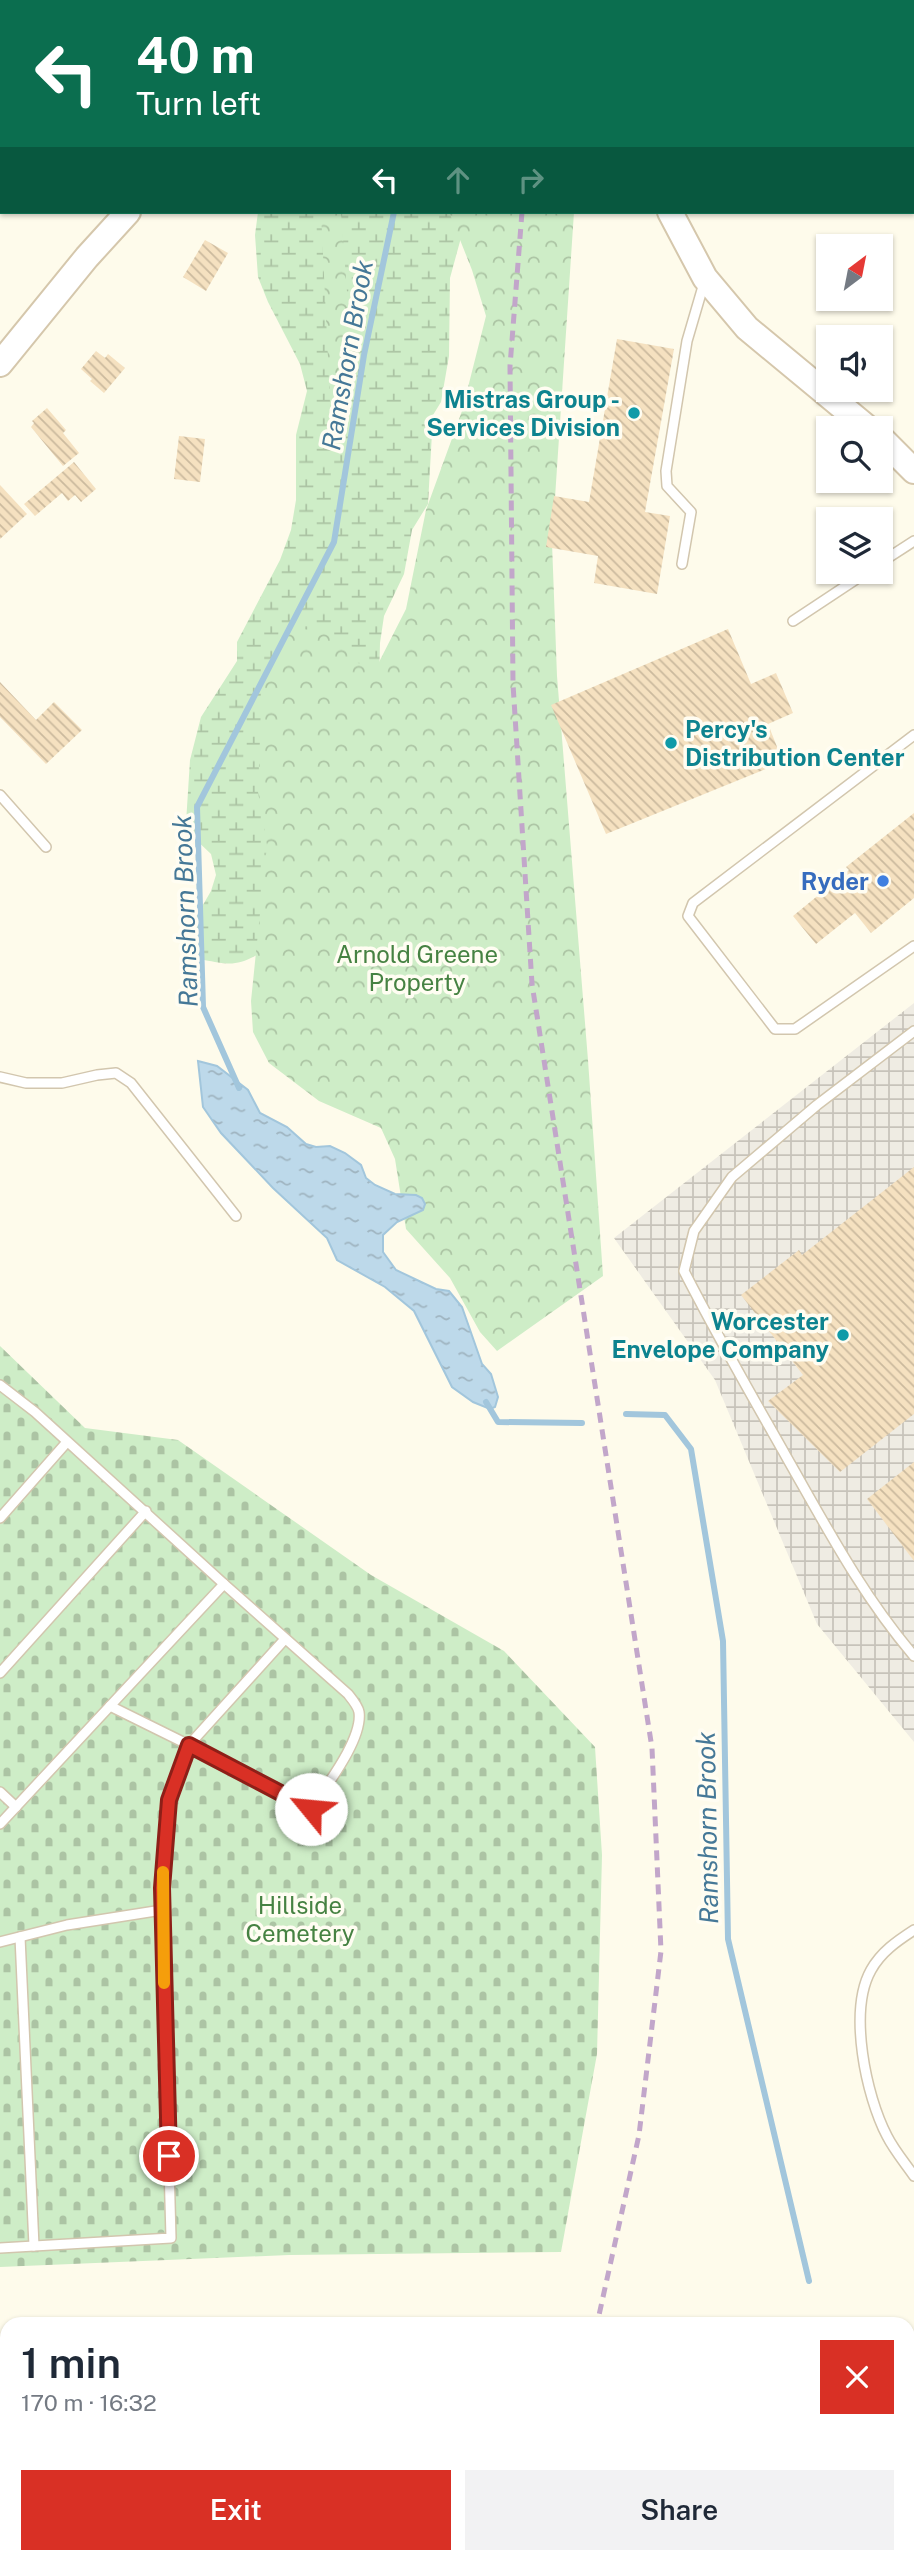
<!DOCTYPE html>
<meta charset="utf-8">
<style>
:root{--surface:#fff;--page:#f2f2f3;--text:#1f2937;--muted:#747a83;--accent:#d93025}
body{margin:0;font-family:"Public Sans",sans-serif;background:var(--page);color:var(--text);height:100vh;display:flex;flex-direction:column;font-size:26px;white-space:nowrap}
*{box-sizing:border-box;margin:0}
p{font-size:23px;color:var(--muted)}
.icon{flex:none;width:38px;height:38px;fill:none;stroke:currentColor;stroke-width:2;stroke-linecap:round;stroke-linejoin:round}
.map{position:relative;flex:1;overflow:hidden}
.sheet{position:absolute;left:0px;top:2317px;width:915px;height:247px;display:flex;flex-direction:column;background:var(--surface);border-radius:21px 21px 0 0;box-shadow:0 2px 5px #0004}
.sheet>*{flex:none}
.guide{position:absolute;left:0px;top:0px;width:915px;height:214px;box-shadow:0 2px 5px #0004;background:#0b6e4f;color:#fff;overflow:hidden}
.needle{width:46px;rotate:32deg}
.controls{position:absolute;left:816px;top:234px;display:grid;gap:14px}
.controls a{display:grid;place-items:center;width:77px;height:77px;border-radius:0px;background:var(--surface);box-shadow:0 2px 5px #0004;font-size:35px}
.pin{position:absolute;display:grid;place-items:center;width:60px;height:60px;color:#fff;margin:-30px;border:4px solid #fff;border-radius:50%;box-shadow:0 2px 7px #0007}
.me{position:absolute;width:77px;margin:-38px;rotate:298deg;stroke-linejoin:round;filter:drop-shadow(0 0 5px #0008)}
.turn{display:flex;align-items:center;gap:24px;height:147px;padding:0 21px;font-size:32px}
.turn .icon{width:91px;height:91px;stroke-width:2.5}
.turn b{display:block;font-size:49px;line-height:60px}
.lanes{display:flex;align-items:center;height:66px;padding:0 21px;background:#0003;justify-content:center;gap:35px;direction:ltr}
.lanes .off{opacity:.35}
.round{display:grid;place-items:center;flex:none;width:74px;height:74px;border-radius:0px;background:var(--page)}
.overview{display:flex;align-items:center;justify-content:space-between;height:119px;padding:0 21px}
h1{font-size:42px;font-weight:600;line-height:52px}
.button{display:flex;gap:14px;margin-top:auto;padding:14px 21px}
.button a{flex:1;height:80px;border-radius:0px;background:var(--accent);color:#fff;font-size:28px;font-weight:600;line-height:80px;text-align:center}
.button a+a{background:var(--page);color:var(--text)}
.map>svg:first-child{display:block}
</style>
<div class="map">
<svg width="914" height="2563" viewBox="0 0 914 2563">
<defs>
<pattern id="industrial-grid" width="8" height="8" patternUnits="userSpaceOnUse" patternTransform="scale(1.75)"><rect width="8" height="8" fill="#efece3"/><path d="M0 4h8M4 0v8" fill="none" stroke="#c7c3ba"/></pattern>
<pattern id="wetland-marsh" width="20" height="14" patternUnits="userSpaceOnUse" patternTransform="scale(1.75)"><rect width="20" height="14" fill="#ceedc7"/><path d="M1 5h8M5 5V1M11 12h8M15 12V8" fill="none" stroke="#acc4a4"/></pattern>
<pattern id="cemetery-stones" width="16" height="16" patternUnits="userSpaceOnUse" patternTransform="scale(1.75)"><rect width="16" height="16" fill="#ceedc7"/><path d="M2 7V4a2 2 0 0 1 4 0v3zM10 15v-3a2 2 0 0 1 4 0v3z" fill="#acc4a4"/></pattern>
<pattern id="park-crowns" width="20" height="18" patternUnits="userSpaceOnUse" patternTransform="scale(1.75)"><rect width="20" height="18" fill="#ceedc7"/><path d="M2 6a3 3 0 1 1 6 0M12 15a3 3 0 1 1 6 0" fill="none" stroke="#acc4a4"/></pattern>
<pattern id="water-ripples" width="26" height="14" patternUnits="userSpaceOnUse" patternTransform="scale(1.75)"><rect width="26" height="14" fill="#bdd9ea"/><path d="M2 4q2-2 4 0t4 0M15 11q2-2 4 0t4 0" fill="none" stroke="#9fb4c0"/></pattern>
<pattern id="building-back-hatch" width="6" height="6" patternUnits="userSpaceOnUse" patternTransform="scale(1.75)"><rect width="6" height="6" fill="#f5e1c0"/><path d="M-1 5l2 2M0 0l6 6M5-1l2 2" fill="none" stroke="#cbba9e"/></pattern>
</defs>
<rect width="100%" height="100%" fill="#fefbeb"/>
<polygon fill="url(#industrial-grid)" points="914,1003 914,1742 817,1624 715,1380 614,1238"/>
<path fill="url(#wetland-marsh)" d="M 258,212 L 468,212 L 450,278 L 449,356 L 441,402 L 433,415 L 428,504 L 412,530 L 404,574 L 384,616 L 380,643 L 379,683 L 257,955 C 235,967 227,964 204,960 L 183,973 L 181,959 L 185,936 L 211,891 L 216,875 L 211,854 L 192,836 L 186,823 L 190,760 L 201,717 L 237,661 L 237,642 L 280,560 L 291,530 L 296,500 L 296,435 L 307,391 L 300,364 L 268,302 L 258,277 L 255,235 Z"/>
<polygon fill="url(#cemetery-stones)" points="0,1346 85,1428 178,1440 371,1575 504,1651 595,1747 602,1855 597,2054 561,2252 289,2255 0,2267"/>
<g fill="url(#park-crowns)">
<polygon points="321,212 341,212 350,332 332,444"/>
<polygon points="449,212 574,212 552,543 557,676 588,1060 603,1276 497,1351 480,1332 450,1278 406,1229 395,1159 381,1128 319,1101 269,1063 253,1032 251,1001 267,845 258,792 262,682 277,646 293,628 329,632 357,663 377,666 406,609 426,510 462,411 486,316 472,270"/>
</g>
<polygon fill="url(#water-ripples)" stroke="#a2c6dc" stroke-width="2" points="198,1061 217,1066 248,1090 260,1113 287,1127 306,1144 316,1147 330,1146 345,1153 361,1165 366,1178 375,1185 395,1194 416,1195 422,1198 425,1204 423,1210 397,1222 383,1235 383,1252 396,1270 436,1289 449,1291 462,1307 482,1364 491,1374 498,1397 495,1407 490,1409 473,1402 452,1387 414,1311 385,1287 337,1260 327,1238 273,1188 221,1133 203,1107"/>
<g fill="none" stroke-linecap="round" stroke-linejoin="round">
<g stroke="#a2c6dc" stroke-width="6">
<polyline points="239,1088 203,1007 197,807 334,542 364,355 394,212"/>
<polyline points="486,1402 498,1422 582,1423"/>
<polyline points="626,1414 665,1415 691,1449 723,1641 728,1939 809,2281"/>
<polyline points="692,2557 694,2563"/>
</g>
</g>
<g fill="url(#building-back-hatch)">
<polygon points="205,240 228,253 206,291 183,277"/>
<polygon points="617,339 674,349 645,512 670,516 657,594 594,583 598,556 546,547 554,496 589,502"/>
<polygon points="96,351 105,358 108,354 125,368 104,393 90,381 92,379 81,369"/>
<polygon points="47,408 66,430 63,433 79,453 63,466 31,427 34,423 32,421"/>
<polygon points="179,436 205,439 200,482 174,479"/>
<polygon points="74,462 96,489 81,502 75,495 68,501 62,493 35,516 24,504"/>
<polygon points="0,485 27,514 0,539"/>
<polygon points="728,629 751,684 776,673 793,713 768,724 783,762 606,834 551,705"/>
<polygon points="0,682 36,720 54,702 82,730 46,764 0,717"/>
<polygon points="914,813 914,898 871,933 855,913 816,944 793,916 849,870 846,867"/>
<polygon points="914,1167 914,1414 840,1472 768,1401 803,1375 741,1295 799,1250 802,1255"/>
<polygon points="914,1462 914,1561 867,1499"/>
</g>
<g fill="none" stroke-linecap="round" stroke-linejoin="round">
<g stroke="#d2c6ae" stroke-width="12">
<g id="lane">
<polyline points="880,563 914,541"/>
<polyline points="682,564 691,512 667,486 666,471 687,341 704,283"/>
<polyline points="793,621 867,572"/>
<polyline points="914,735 693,903 688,916 775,1029 795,1029 914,946"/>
<polyline points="0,795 46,847"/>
<path d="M 914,1031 L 817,1105 L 732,1177 L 694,1231 L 684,1271 C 716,1334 752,1396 787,1458 C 827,1528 862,1595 914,1656"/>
<polyline points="0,1077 26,1083 62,1083 97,1075 116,1073 131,1083 236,1216"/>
<polyline points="0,1385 35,1412 224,1584"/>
<polyline points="0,1518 67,1442"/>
<polyline points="0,1673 146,1511"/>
<polyline points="0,1792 16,1807"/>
<polyline points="0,1824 110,1706"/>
<path d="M 914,1930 C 897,1941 881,1952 871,1970 C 848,2011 866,2096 887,2136 C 894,2150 905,2163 914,2176"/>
<polyline points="20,1937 34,2246"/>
<path d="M 0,1942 L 67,1925 L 162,1910 L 169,1800 L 189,1745 L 311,1809 C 326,1786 363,1739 359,1712 C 358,1706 352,1699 348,1694 L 224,1584 L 110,1706 L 189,1745 L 285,1639"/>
<polyline points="0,2248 171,2238 162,1910"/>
<polyline points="908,2449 914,2445"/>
<polyline points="908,2550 914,2560"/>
</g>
</g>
<g stroke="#d2c6ae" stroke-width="21">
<g id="street">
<polyline points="0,2385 7,2384"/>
<polyline points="269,2563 273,2557"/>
</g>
</g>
<g stroke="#d5c7ac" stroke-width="28">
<g id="secondary">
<polyline points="359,2 361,0"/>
<polyline points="626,2 626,0"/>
<polyline points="670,212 705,278 747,328 869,429"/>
<polyline points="0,364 87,257 128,212"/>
<polyline points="880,437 914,471"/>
</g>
</g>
<g stroke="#ddd7d0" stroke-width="35">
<g id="highway">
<polyline points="520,0 524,2"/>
<polyline points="677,0 681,2"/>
<polyline points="914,168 914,169"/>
</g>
</g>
<use href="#lane" stroke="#fff" stroke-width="9"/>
<use href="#street" stroke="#fff" stroke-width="18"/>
<use href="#secondary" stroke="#fff" stroke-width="24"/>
<use href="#highway" stroke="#fbcb9f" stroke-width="32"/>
<g stroke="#c2a6ca" stroke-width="5" stroke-dasharray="10 7" stroke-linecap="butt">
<polyline points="544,2 544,0"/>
<polyline points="522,212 510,366 513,684 532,984 652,1748 661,1951 639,2135 597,2324"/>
<polyline points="517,2563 520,2557"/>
</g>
</g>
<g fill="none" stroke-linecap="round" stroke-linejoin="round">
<g stroke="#8d1f18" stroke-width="18">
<polyline id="route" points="169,2156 162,1888 169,1800 189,1745 311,1809"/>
</g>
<use href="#route" stroke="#d93025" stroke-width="12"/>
<polyline stroke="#f59e0b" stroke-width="12" points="163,1872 164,1983"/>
</g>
<g fill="#0f9aa8" stroke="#fffdf2" stroke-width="2.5">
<circle cx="634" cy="413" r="7"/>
<circle cx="671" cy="743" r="7"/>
<circle cx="843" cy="1335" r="7"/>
</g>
<circle fill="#3f7fe0" stroke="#fffdf2" stroke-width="2.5" cx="883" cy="881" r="7"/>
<g text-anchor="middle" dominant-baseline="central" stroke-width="7" stroke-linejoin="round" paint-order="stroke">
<g font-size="24" font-weight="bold" fill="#0d838f" stroke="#fffdf2" text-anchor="end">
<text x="620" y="399">Mistras Group -<tspan x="620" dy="28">Services Division</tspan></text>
<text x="685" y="729" text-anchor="start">Percy's<tspan x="685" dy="28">Distribution Center</tspan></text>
<text x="829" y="1321">Worcester<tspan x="829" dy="28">Envelope Company</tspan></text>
</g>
<g font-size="24" font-weight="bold" fill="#366cbe" stroke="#fffdf2" text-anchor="end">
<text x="869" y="881">Ryder</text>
</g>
<g font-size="24" fill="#468242" stroke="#fffdf2">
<text x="417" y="954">Arnold Greene<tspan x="417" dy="28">Property</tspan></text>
<text x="300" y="1905">Hillside<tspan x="300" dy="28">Cemetery</tspan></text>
</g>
<g font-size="26" font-style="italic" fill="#457897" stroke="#fffdf2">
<text transform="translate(347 355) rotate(-80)">Ramshorn Brook</text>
<text transform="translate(185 911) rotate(-92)">Ramshorn Brook</text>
<text transform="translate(707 1828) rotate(-91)">Ramshorn Brook</text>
</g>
</g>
</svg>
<div class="controls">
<a><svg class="needle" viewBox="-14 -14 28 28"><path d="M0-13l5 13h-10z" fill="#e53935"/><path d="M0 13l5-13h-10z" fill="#747a83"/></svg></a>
<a><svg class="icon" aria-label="sound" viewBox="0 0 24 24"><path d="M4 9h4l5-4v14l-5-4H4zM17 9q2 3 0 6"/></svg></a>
<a><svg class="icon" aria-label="search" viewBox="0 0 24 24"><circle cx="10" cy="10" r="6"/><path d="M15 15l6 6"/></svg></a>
<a><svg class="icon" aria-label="layers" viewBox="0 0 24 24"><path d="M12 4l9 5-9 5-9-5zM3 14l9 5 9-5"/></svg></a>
</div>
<div class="pin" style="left:169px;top:2156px;background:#d93025"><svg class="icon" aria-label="arrive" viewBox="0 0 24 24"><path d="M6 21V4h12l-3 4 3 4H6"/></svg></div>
<svg class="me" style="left:311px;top:1809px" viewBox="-20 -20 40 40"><circle r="19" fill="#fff"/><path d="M0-13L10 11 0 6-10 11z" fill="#d93025"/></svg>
<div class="guide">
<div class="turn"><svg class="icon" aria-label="left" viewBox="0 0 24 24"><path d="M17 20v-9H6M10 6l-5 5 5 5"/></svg><div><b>40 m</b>Turn left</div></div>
<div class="lanes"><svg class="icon" aria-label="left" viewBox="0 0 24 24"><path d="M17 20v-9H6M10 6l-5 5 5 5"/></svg><svg class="icon off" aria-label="ahead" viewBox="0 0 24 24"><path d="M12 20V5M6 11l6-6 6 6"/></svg><svg class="icon off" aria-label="right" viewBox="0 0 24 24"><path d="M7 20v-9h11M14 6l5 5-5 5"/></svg></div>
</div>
<section class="sheet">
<div class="overview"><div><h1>1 min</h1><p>170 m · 16:32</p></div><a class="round" style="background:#d93025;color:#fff"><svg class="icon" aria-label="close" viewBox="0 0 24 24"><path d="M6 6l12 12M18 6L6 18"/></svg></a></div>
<div class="button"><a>Exit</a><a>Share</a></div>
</section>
</div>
